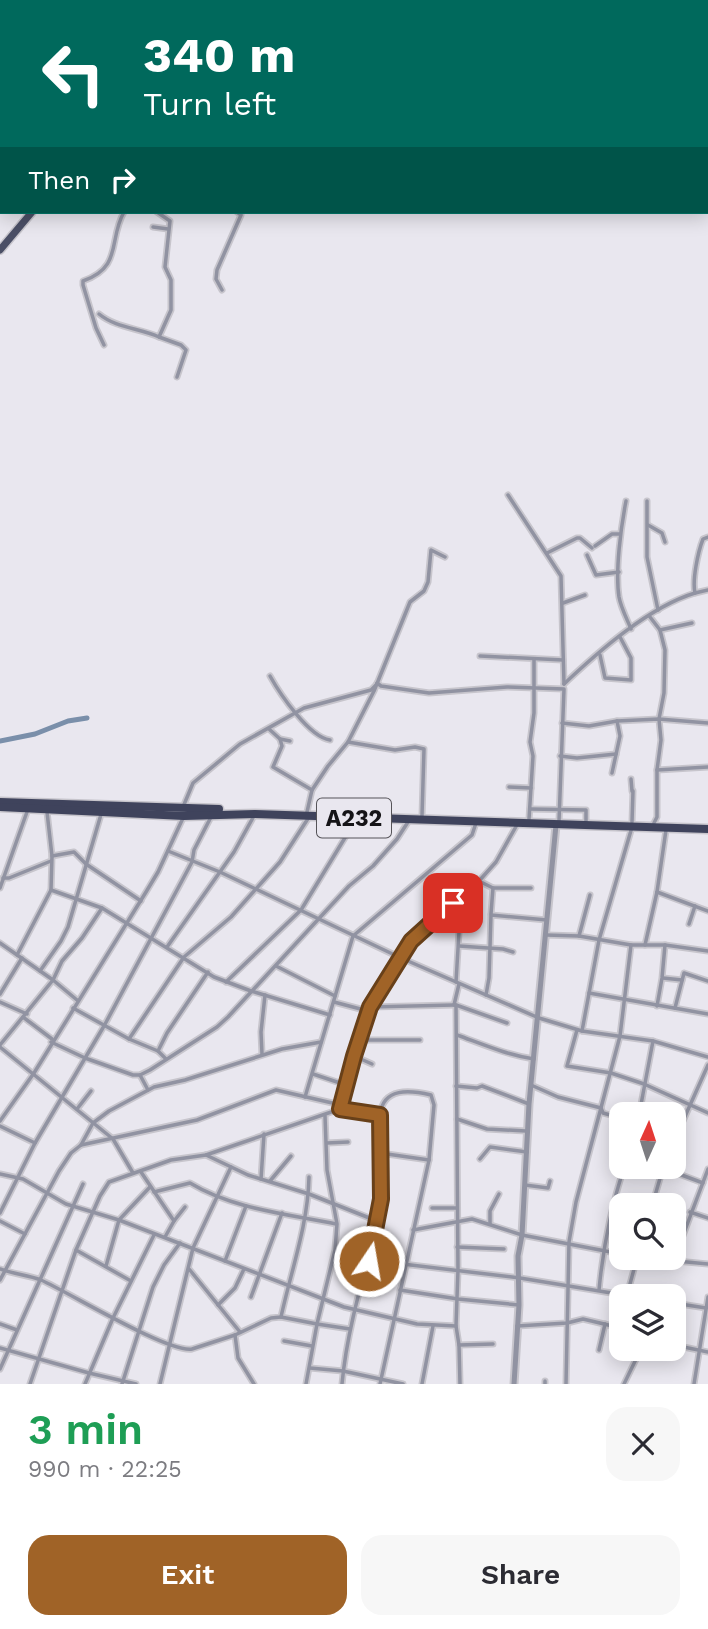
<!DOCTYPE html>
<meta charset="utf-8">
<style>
:root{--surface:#fff;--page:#f7f7f7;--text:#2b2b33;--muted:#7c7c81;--accent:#a06327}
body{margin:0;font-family:"Work Sans",sans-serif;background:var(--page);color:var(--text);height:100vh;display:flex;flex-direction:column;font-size:26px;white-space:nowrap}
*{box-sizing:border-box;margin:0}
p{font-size:23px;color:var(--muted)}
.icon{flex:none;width:38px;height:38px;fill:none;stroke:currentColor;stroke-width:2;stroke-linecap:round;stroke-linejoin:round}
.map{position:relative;height:1384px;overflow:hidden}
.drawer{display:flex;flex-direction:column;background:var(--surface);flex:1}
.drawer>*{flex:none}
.guide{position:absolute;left:0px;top:0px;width:709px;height:214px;box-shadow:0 4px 18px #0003;background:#00695c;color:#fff;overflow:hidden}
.needle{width:46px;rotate:3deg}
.fabs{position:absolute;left:609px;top:1102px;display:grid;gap:14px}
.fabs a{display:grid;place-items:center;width:77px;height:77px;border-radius:14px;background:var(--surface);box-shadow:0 4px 18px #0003;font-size:35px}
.pin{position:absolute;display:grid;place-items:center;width:60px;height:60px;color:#fff;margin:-30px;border-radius:14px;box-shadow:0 4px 10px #0006}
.me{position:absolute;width:77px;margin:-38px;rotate:12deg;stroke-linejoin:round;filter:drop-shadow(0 0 5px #0008)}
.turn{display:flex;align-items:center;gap:24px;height:147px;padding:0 28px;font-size:32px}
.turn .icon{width:91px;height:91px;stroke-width:2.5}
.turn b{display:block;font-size:49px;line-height:60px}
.then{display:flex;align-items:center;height:66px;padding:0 28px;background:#0003;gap:14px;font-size:26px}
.round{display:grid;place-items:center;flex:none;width:74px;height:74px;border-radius:21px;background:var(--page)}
.overview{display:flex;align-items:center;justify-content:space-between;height:119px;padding:0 28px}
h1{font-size:42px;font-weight:600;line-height:52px;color:#1e9e55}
.cta{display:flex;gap:14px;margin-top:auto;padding:14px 28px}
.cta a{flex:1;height:80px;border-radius:21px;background:var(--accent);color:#fff;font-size:28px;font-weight:600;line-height:80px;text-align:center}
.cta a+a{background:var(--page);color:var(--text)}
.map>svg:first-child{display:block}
</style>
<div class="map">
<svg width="708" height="1384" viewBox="0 0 708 1384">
<rect width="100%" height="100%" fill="#e9e7ef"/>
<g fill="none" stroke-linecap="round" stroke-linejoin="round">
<polyline stroke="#7a8faa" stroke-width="5" points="0,741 35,734 68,721 87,718"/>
<g stroke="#c7c5cc" stroke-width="7">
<g id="minor">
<polyline points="9,0 10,2"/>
<polyline points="146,2 147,0"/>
<polyline points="0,41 2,38"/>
<polyline points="157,212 170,221 165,267 171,280 171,310 159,337 181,345 186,350 177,377"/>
<polyline points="153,227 168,229"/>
<polyline points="222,290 216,279 217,270 241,215 237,212"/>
<path d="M 99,314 C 116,328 139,328 159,337"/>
<path d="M 104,345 L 96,328 L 83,285 L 83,281 C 123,267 108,240 124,212"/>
<polyline points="508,495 561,576 564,684"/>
<path d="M 626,501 C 621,527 615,571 619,597 C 621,608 627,619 631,629"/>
<polyline points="647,501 647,557 658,610"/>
<polyline points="648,525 662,533 665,542"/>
<polyline points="595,546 612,534 620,534"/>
<polyline points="547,553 577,538 580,538 592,548"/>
<polyline points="587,555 596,575 619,572"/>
<polyline points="695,593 708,590"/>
<polyline points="563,603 585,595"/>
<polyline points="650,617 660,630 665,650 664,693 659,719 661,740 657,770 657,817 654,823"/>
<polyline points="660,630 692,623"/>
<polyline points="600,655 605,678 631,680 631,658 620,637"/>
<polyline points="480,656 563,660"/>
<path d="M 270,676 C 280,694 309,737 330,740"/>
<polyline points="377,683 381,686 429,693 507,687 564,689 559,821"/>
<path d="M 564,684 C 599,651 649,607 695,593 C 692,580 698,552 703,539 L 708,537"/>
<polyline points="562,723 589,726 617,721 659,719 708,723"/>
<polyline points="269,729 280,739 290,741"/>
<polyline points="280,739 282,746 273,767 312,790"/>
<polyline points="348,742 395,750 415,747 424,749 422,816"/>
<polyline points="560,756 577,758 616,754"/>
<polyline points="657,770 708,767"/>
<polyline points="612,773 620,736 617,721"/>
<polyline points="631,779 632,791"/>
<polyline points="509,787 531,788"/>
<polyline points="183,807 193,783 240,744 304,708 371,690 376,685"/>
<polyline points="530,809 586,810 586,821"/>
<polyline points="307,812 312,790 328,766 348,742 374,691 410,602 424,591 428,582 431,550 445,557"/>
<polyline points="529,819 533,756 530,742 534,713 534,659"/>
<polyline points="632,822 633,791"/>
<polyline points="168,851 220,872 401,958 539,1018 582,1031 653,1041 708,1057"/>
<polyline points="52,856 74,852 86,864 141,901"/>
<polyline points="3,878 9,878 51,861"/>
<polyline points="479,881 493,888 531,888"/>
<polyline points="0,888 28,809"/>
<polyline points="51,890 102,908 214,977 251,991 330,1015"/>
<polyline points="657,892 708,911"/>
<polyline points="443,912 459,932 456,982"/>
<polyline points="491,914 493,888"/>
<polyline points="689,924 695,906"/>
<polyline points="546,935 579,936 631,945 665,945 708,951"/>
<polyline points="579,936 590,895"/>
<polyline points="0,943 53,980 77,1000"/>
<polyline points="645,945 657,892 666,830"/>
<polyline points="459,946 503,949 513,952"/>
<polyline points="167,947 234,852 255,814"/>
<polyline points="17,955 51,890 52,856 47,812"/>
<polyline points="276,966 335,996"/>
<polyline points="40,971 61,941 68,927 102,811"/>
<polyline points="663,978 682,980"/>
<polyline points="226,982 301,910 357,818"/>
<polyline points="459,984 454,1005 456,1005 458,1270 456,1326 459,1345 460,1384"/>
<polyline points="589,993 708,1014"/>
<polyline points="0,994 22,958"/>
<polyline points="486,995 489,978 491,915 547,920"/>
<polyline points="0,1002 27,1014"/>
<polyline points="334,1002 368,1011"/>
<polyline points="456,1005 507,1023"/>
<polyline points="657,1006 662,978 665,945"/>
<polyline points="370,1007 454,1005"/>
<polyline points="73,1008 129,1039 158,1051 166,1059"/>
<polyline points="675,1008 684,973 708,981"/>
<polyline points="23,1017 52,1039"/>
<polyline points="577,1030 567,1066 611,1073 644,1084 708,1113"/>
<polyline points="582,1031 599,940 632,827"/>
<path d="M 457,1035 C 482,1044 507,1055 534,1059"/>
<polyline points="129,1039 184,957 231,917 280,862 309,817"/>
<polyline points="359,1040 420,1040"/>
<polyline points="51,1042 85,1058 133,1075 140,1075 150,1070 217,1027 228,1017 349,886 373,866 397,839 408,822"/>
<polyline points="0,1045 53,980 62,961 82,938 102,908"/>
<polyline points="0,1047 113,1139 133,1173"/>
<polyline points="158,1051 167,1033 208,972"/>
<polyline points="262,1054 261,1032 265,995"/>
<polyline points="354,1056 372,1064"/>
<polyline points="313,1074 346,1085"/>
<polyline points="140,1075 148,1090"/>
<polyline points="531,1085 558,1097 601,1108 603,1113 621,1118"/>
<polyline points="456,1086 477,1088 482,1086 529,1104"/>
<polyline points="305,1097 353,936 472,835 476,823"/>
<polyline points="77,1109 91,1091"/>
<path d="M 340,1109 L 380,1115 C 378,1147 386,1193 378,1222 C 364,1275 347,1329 342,1384"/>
<path d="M 380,1115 C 383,1087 410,1090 431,1095 L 434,1105 L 429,1160"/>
<polyline points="639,1115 653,1041"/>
<polyline points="457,1119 487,1129 526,1131"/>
<polyline points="0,1121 34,1073 146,892 158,872 183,818"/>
<polyline points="0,1126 35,1143"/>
<polyline points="674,1141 708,1065"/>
<polyline points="327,1143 348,1142"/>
<polyline points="81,1145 197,1120 276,1090 341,1105"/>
<polyline points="206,1155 248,1175 309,1194 377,1221"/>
<polyline points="480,1159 490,1147 527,1152"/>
<polyline points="663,1168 703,1183"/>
<polyline points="141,1172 174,1221 165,1237"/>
<polyline points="0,1174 23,1179 66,1204 119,1220 344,1307 417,1324 456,1326"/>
<polyline points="261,1179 264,1134"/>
<polyline points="270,1181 291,1156"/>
<polyline points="525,1185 548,1188 550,1181"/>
<path d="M 154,1192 L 190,1183 C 233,1209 287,1214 336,1224"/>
<polyline points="652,1206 663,1168"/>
<polyline points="432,1208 457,1208"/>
<polyline points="690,1212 708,1218"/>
<polyline points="0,1213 35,1143 104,1026 177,890 192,862 194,850 211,817"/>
<polyline points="0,1221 25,1234"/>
<polyline points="174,1221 185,1207"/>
<polyline points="490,1224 490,1211 499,1194"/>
<polyline points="413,1230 472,1219 522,1235 621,1254"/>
<polyline points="457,1247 504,1249"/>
<polyline points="76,1250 131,1281"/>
<polyline points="645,1258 708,1264"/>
<polyline points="369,1260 520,1278 636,1297"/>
<polyline points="225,1261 246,1206"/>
<polyline points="673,1262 708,1169"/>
<polyline points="106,1266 119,1220 150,1187"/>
<path d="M 0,1269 C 13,1274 28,1275 41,1280 C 70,1293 168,1353 192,1349 L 235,1335 L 271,1318 L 281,1317 C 291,1271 308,1225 309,1177"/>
<polyline points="189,1269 240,1332"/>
<polyline points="0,1280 59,1171 71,1153 81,1145 93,1123 109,1111 154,1087 185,1080 282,1049 321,1042"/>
<polyline points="400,1290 458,1299 519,1305"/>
<path d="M 599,1290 C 603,1247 611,1208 624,1167"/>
<polyline points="627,1295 637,1258"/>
<polyline points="251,1297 282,1213"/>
<polyline points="674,1303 706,1308"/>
<polyline points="218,1305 235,1288 244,1269"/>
<polyline points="281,1317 317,1324 335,1250 337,1224 327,1170 325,1116"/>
<polyline points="0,1324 17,1330"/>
<polyline points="517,1326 567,1323 583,1319 621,1328"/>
<polyline points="235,1335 238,1358 254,1384"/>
<polyline points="284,1341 312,1346"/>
<polyline points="459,1345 493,1344"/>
<polyline points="674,1345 708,1352"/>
<polyline points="0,1348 89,1373 136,1384"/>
<polyline points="599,1350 605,1324"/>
<polyline points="310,1368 343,1371 403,1384"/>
<polyline points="0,1369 83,1184"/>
<polyline points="30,1384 76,1250 100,1196 109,1182 171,1160 206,1155 340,1109 368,1011 385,983 411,941 479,881 496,862 518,823"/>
<polyline points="85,1384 113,1318 154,1235"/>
<polyline points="122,1384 153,1287 164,1265 180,1243"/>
<polyline points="160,1384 193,1248 231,1167"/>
<polyline points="306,1384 317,1324 350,1329"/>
<polyline points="380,1384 429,1160 380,1153"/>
<polyline points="422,1384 433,1326"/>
<polyline points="545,1384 545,1381"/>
<polyline points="566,1384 569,1242 576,1202 620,1036 631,945"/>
<polyline points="624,1384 639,1353"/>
<polyline points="694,1384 708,1297"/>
</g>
</g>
<g stroke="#c7c5cc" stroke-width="9">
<polyline id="tertiary" points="514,1384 519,1305 518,1256 522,1235 529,1104 556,825"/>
</g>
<g stroke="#c7c5cc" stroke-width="10">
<g id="primary">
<polyline points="210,2 212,0"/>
<polyline points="0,250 32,212"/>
</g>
</g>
<g stroke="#c7c5cc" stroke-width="11">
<g id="trunk">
<polyline points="0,802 219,809"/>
<polyline points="0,807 184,816 255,814 708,829"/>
</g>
</g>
<use href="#minor" stroke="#9193a2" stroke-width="3.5"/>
<use href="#tertiary" stroke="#9193a2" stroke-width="5"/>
<use href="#primary" stroke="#4b4f66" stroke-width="7"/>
<use href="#trunk" stroke="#3f435c" stroke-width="8"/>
</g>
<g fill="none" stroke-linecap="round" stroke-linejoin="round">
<g stroke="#684019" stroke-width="18">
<polyline id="route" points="369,1261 381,1199 380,1115 340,1109 354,1056 370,1007 411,941 453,903"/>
</g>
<use href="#route" stroke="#a06327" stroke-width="12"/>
</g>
<g text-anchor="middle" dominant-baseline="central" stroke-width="6" stroke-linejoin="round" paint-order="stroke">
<rect fill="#e9e7ef" stroke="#555358" stroke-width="2" x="317" y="798.5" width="74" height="39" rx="5"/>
<g font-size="23" font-weight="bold" fill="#151417">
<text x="354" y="818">A232</text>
</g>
</g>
</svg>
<div class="fabs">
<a><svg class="needle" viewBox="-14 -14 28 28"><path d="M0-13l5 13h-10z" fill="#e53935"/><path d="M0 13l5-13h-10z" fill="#7c7c81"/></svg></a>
<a><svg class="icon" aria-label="search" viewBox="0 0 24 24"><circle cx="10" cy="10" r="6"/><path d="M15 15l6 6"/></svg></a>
<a><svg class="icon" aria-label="layers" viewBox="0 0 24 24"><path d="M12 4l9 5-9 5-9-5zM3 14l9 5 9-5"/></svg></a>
</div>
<div class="pin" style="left:453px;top:903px;background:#d93025"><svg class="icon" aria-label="arrive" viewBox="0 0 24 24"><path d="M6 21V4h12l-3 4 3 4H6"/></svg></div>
<svg class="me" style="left:369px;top:1261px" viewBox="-20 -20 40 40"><circle r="17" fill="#a06327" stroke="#fff" stroke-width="3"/><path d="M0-11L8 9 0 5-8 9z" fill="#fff"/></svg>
<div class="guide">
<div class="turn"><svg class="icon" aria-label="left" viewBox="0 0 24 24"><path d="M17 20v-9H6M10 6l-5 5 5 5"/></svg><div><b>340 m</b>Turn left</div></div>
<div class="then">Then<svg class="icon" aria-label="right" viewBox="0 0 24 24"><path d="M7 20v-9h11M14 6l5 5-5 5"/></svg></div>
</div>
</div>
<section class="drawer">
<div class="overview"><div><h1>3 min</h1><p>990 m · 22:25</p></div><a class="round"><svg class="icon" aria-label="close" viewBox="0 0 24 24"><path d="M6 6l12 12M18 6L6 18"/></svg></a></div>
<div class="cta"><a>Exit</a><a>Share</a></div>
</section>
